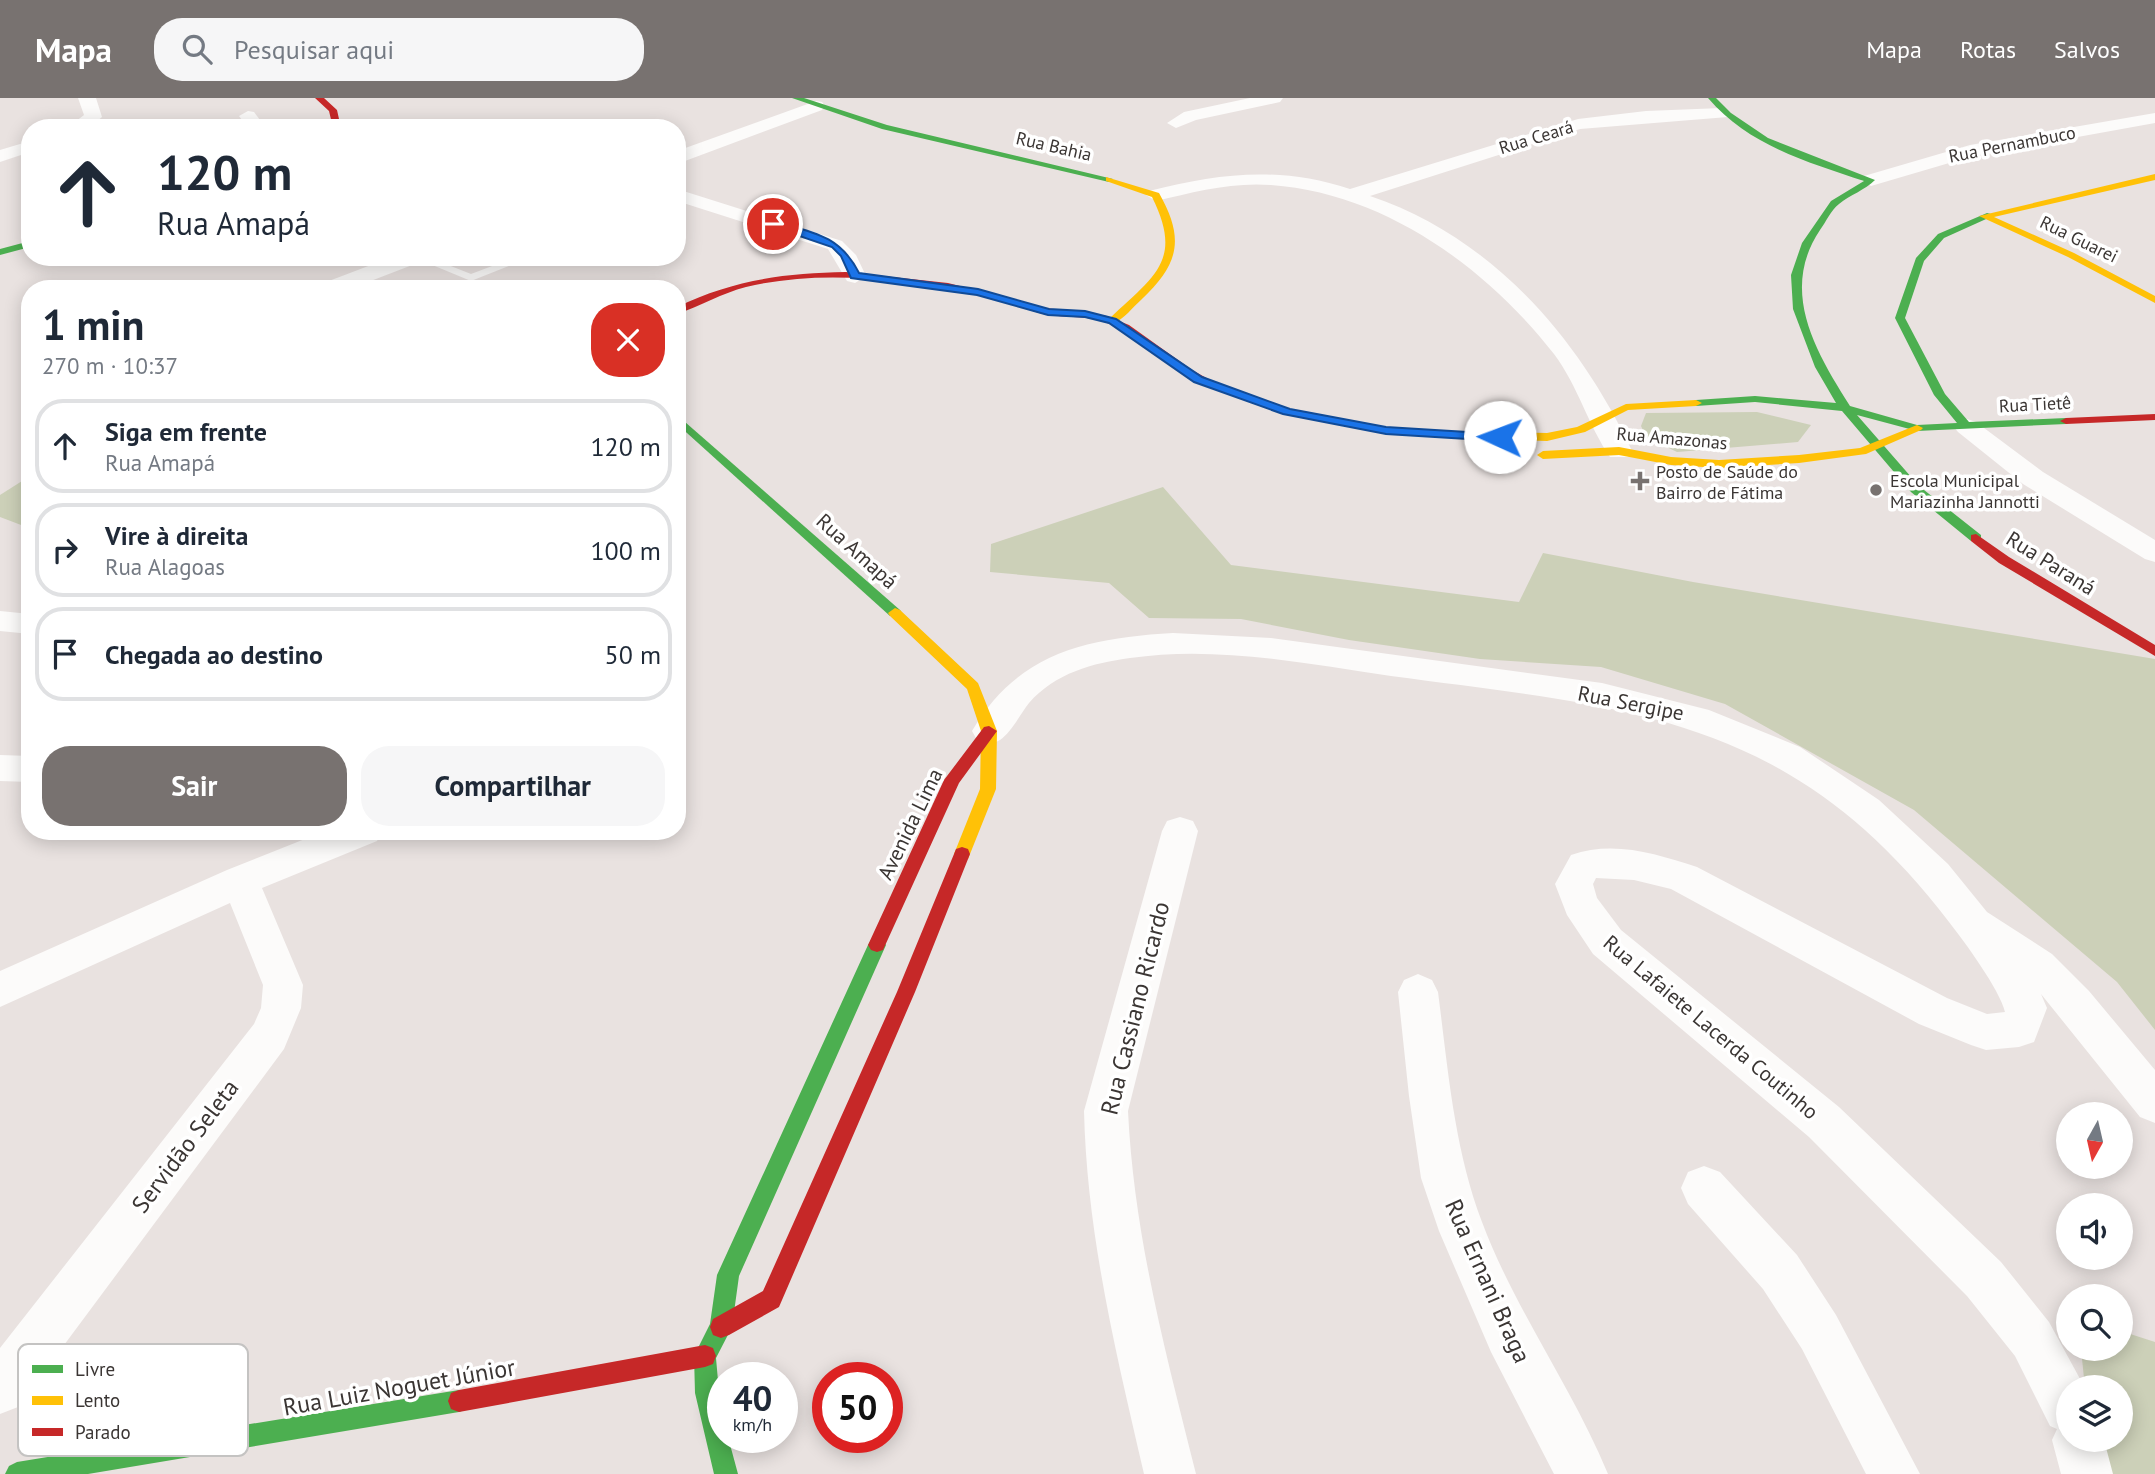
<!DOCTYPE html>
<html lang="pt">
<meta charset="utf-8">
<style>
:root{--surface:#fff;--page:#f6f6f7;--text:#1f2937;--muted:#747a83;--line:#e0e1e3;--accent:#787270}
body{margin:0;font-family:"PT Sans",sans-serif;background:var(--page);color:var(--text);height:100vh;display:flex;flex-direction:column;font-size:26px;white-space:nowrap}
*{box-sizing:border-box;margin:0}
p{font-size:23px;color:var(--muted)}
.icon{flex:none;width:38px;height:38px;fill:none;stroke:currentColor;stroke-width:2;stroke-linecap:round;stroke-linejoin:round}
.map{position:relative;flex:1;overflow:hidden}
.panel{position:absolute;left:21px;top:182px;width:665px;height:560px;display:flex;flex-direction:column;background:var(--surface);border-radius:28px;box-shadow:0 4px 18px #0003}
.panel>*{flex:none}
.banner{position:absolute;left:21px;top:21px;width:665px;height:147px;border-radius:28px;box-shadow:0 4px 18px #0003;background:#fff;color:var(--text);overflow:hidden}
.needle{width:46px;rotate:188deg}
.fabs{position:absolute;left:2056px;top:1004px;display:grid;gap:14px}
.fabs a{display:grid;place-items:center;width:77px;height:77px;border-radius:50%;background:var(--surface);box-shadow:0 4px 18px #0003;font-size:35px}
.speed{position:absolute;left:707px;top:1264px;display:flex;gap:14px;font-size:35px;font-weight:700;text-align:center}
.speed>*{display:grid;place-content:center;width:91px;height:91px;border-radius:50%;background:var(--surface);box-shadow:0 4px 18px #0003;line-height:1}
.speed small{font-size:18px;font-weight:400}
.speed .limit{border:10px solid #d22;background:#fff;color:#111}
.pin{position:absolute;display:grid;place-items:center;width:60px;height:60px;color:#fff;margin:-30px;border:4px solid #fff;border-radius:50%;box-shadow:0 2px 7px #0007}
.me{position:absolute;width:77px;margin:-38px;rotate:272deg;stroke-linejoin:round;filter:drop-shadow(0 0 5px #0008)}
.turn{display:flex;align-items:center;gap:24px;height:147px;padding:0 21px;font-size:32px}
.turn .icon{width:91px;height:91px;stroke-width:2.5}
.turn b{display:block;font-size:49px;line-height:60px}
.round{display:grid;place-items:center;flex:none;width:74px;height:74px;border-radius:28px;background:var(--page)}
.summary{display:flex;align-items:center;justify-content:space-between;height:119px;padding:0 21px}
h1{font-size:42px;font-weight:600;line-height:52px}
.action{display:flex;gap:14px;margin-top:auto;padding:14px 21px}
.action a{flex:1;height:80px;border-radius:28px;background:var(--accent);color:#fff;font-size:28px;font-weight:600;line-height:80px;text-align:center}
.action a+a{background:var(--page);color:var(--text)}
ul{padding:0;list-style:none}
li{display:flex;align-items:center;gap:21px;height:94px;margin:0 14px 10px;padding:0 7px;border:4px solid var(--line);border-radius:28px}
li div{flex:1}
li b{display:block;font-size:26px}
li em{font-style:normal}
header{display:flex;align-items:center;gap:42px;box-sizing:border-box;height:98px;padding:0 35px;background:var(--accent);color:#fff}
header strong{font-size:33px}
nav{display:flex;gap:38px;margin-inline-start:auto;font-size:24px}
.search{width:490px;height:63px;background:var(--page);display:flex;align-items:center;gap:18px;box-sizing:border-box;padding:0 24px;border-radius:28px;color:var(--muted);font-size:26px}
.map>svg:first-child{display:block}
</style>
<header>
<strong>Mapa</strong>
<div class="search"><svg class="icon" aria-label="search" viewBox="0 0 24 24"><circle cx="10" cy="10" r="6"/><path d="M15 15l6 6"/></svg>Pesquisar aqui</div>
<nav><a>Mapa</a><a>Rotas</a><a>Salvos</a></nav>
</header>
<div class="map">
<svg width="2155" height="1376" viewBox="0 0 2155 1376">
<rect width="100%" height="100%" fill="#e9e2e0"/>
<g fill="#ccd0b8">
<polygon points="1757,314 1811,327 1798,344 1677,354 1646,339 1641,328 1646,315"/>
<polygon points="30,378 30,430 29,430 0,419 0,397"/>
<polygon points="1163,389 1231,467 1519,504 1543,455 1693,484 2155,561 2155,932 2117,884 1914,712 1725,606 1601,569 1480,561 1349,542 1241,521 1149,520 1109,485 990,474 991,446"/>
<polygon points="2121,1233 2155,1244 2155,1376 2093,1376 2089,1342 2121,1342 2121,1290 2085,1290 2081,1251 2121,1251"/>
</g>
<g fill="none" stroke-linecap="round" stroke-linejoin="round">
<polygon fill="#fcfbfa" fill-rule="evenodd" points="413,159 428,159 471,176 516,159 531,159 471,183"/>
<g fill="#fcfbfa" fill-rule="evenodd">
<polygon points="78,0 96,0 102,19 89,30 67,30 84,17"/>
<polygon points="1250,0 1283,0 1280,4 1196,22 1176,30 1167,25 1184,14"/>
<polygon points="816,3 822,4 825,8 822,12 677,66 677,53"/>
<path d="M 1722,10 L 1731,15 L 1728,19 L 1580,31 L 1370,98 C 1492,139 1579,240 1632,353 L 1628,359 L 1610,359 C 1588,327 1578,288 1554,256 C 1486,169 1384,95 1271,87 C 1231,84 1194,94 1156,103 L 1146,97 L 1149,93 C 1220,75 1279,68 1350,91 L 1578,21 L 1646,13 Z"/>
<polygon points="248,13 254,14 266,30 248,30 239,18"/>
<polygon points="2155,15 2155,25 1973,58 1871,88 1861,82 1864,78 1970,47"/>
<polygon points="30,43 30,54 0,64 0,52"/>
<polygon points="677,91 842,143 856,157 866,178 855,185 847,183 828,151 677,103"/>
<polygon points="392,159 423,159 420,164 350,191 318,191 321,186"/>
<polygon points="1967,321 1976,324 2043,374 2155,442 2155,464 2145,461 2023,386 1958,334 1954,329 1958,324"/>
<polygon points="0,513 30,516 30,536 0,533"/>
<path d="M 1173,535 L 1271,540 L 1602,585 L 1709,612 L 1800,649 L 1879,702 L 1948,766 L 1987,814 L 2052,856 L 2089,893 L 2155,972 L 2155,1025 L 2140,1019 L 2041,896 L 2047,910 L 2034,944 L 2019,949 L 1986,952 L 1971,947 L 1919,926 L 1671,791 L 1634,782 L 1596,780 L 1593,786 L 1597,800 L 1621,832 L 1839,1009 L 2001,1164 L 2049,1224 L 2085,1290 L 2068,1290 L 2068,1342 L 2104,1342 L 2113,1376 L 2061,1376 L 2052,1342 L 2057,1331 L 2050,1328 L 2015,1258 L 1967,1198 L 1809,1039 L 1593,856 L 1567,817 L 1555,786 L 1571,757 C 1614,742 1656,756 1697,769 L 1947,900 L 1987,916 L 2005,914 C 2000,892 1964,843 1949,824 C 1791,617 1630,610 1391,578 C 1306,566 1217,547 1130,560 C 1093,565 1055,575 1029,605 C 1021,615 1011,635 1000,642 C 992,647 985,644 977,642 L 972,633 C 1018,554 1088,540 1173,535 Z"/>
<polygon points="0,657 30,658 30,684 0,683"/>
<path d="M 1180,719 L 1193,723 L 1198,733 L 1128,1013 C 1134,1138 1166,1256 1196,1376 L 1144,1376 C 1116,1255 1087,1137 1084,1013 L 1162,733 L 1167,723 Z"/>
<polygon points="325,733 382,733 377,743 262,790 303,887 301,910 284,951 18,1309 0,1316 0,1250 254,926 261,910 263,887 230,805 0,909 0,873 227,772"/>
<path d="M 1418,876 L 1432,882 L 1438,894 C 1448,971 1454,1050 1482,1124 C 1515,1212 1572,1289 1608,1376 L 1554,1376 L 1491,1254 L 1439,1133 L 1421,1080 L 1409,998 L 1398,894 L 1404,882 Z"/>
<polygon points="1704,1068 1720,1074 1797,1157 1836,1217 1920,1376 1866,1376 1802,1251 1763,1191 1688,1106 1681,1090 1688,1074"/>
</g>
<g fill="#4caf50" fill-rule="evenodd">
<polygon points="792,0 804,0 887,27 1113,81 1109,84 882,31"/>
<path d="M 1708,0 L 1716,0 L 1731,15 L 1768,40 L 1875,82 C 1865,92 1850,97 1839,106 C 1831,112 1826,124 1820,132 C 1779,193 1816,254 1850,308 L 1917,327 L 1957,325 L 1934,297 L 1895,220 L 1916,160 L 1938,136 L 1987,115 L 1995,117 L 1944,140 L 1924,163 L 1905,220 L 1945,296 L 1969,324 L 2066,320 L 2072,323 L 2066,326 L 1917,333 L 1857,317 L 1919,388 L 1981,437 L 1981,443 L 1971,443 L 1911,394 L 1842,313 L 1755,304 L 1696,308 L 1690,305 L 1696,302 L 1755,298 L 1836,305 L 1815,269 L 1793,211 L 1791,177 L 1802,145 L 1831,103 L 1864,83 C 1807,64 1748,47 1708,0 Z"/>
<polygon points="30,143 30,149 0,157 0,151"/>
<polygon points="677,317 900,512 902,515 900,518 890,518 677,326"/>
<polygon points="877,840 883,842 886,847 739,1178 732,1229 716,1260 723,1339 728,1339 738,1376 714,1376 695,1295 694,1258 710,1226 717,1177 868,847 871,842"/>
<polygon points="459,1292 467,1295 470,1303 467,1311 459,1314 88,1376 5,1376 9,1368 17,1364"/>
</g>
<g fill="#ffc107" fill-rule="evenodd">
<polygon points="2155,76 2155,82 1994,119 2074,155 2155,198 2155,205 2068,159 1979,118"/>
<path d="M 1106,79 L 1159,95 C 1185,141 1179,166 1142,201 C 1133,209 1124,221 1113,226 L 1109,225 L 1109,221 C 1154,178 1184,163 1152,99 L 1106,83 Z"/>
<polygon points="1215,285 1290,311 1386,330 1436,333 1547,335 1577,329 1626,306 1696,302 1702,305 1696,308 1628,312 1585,334 1547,343 1436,339 1386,336 1287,317 1211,290 1211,286"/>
<polygon points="1917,327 1923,330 1921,332 1866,356 1799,365 1719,370 1671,367 1619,357 1543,361 1537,357 1543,353 1619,349 1671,359 1719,362 1799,357 1860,350"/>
<polygon points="895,510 900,512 978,585 997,633 996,691 968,761 956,761 954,756 980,691 981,633 967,591 890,518 888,515"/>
</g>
<g fill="#c62828" fill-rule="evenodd">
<polygon points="315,0 324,0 337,12 341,30 333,30 329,13"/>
<path d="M 846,174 L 948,185 L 1046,210 L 1107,218 L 1129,227 L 1192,272 L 1221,288 L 1215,291 C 1174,279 1147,240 1107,225 C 1086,216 1061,221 1039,215 C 1019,209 999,202 978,197 C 904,181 820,171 746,189 C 722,195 701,208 677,216 L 677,209 C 732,182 785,175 846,174 Z"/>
<polygon points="2155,316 2155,322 2066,326 2060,323 2066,320"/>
<polygon points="1976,436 2009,459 2155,547 2155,558 1999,465 1971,443 1971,437"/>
<polygon points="989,628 997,633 959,685 883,852 877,854 871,852 868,847 944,682 984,629"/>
<polygon points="962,749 968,751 970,756 915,894 779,1209 729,1237 721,1240 713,1237 710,1229 713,1221 763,1193 897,894 954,756 956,751"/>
<polygon points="705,1247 713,1250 716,1258 713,1266 705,1269 459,1314 451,1311 448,1303 451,1295 459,1292"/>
</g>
</g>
<path fill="#1a73e8" stroke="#114b97" stroke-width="2" d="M 773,123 C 812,134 840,137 859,175 L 978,191 L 1049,211 L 1085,213 L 1116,221 L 1202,279 L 1290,311 L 1386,329 L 1500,336 L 1505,339 L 1500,343 L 1386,336 L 1283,316 L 1194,284 L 1109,225 L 1085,219 L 1048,217 L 977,197 L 851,180 L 841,158 L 832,149 L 770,128 Z"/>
<g fill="#787270" stroke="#fff" stroke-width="2.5">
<path d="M1636.5 372.5h7v7h7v7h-7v7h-7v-7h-7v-7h7z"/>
<circle cx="1876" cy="392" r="7"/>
</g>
<g text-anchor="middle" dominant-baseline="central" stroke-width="7" stroke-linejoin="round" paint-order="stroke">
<g font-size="18" fill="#3b3634" stroke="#fff">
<text transform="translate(1536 39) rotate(-17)">Rua Ceará</text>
<text transform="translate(2012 46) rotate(-11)">Rua Pernambuco</text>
<text transform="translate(1054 48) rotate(13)">Rua Bahia</text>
<text transform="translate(2079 141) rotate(26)">Rua Guarei</text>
<text transform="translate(2035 306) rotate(-3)">Rua Tietê</text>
<text transform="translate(1672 340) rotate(5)">Rua Amazonas</text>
</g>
<g font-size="18" fill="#3b3634" stroke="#fff" text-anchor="start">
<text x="1656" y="373">Posto de Saúde do<tspan x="1656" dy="21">Bairro de Fátima</tspan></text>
<text x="1890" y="382">Escola Municipal<tspan x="1890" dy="21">Mariazinha Jannotti</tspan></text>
</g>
<g font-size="21" fill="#3b3634" stroke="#fff">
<text transform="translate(857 453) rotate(42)">Rua Amapá</text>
<text transform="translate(2051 465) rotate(32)">Rua Paraná</text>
<text transform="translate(1631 605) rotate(11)">Rua Sergipe</text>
<text transform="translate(910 726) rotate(-64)">Avenida Lima</text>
<text transform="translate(1711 929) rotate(40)">Rua Lafaiete Lacerda Coutinho</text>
</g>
<g font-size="24" fill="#3b3634" stroke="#fff">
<text transform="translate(1135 910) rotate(-76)">Rua Cassiano Ricardo</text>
<text transform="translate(185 1048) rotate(-53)">Servidão Seleta</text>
<text transform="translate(1488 1183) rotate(66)">Rua Ernani Braga</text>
<text transform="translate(399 1289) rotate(-10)">Rua Luiz Noguet Júnior</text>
</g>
</g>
<rect x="18" y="1246" width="230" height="112" rx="10" fill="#fff" stroke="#c4c3c2" stroke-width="2"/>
<rect x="32" y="1267" width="31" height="8" fill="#4caf50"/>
<rect x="32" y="1298" width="31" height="9" fill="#ffc107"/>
<rect x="32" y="1330" width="31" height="8" fill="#c62828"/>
<g font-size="19" fill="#3b3634">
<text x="75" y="1278">Livre</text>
<text x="75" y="1309">Lento</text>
<text x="75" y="1341">Parado</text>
</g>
</svg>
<div class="fabs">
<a><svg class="needle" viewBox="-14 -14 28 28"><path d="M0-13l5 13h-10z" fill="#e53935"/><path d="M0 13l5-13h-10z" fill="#747a83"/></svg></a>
<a><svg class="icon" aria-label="sound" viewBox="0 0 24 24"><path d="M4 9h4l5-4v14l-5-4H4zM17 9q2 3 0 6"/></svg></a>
<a><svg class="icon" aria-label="search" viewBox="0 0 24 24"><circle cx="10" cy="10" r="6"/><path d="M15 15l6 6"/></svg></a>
<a><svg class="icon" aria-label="layers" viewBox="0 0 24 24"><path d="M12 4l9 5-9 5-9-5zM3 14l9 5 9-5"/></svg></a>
</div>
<div class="speed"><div>40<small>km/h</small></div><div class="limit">50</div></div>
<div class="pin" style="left:773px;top:126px;background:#d93025"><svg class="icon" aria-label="arrive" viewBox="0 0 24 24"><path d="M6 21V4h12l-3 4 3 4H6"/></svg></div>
<svg class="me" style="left:1500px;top:339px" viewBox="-20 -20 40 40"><circle r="19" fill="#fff"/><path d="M0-13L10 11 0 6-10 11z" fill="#1a73e8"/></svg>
<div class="banner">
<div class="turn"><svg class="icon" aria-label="ahead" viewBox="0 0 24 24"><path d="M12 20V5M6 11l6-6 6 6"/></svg><div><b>120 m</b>Rua Amapá</div></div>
</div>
<section class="panel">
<div class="summary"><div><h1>1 min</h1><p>270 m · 10:37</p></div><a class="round" style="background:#d93025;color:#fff"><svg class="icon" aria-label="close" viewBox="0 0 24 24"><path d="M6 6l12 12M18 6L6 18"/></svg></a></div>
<ul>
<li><svg class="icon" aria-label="ahead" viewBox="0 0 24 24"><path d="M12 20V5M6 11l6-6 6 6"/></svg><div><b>Siga em frente</b><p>Rua Amapá</p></div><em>120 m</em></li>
<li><svg class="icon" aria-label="right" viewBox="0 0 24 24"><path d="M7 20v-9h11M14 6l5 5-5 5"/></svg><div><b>Vire à direita</b><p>Rua Alagoas</p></div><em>100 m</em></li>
<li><svg class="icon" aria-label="arrive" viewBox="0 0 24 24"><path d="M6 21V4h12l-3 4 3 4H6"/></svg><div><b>Chegada ao destino</b></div><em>50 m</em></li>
</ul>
<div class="action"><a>Sair</a><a>Compartilhar</a></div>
</section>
</div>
